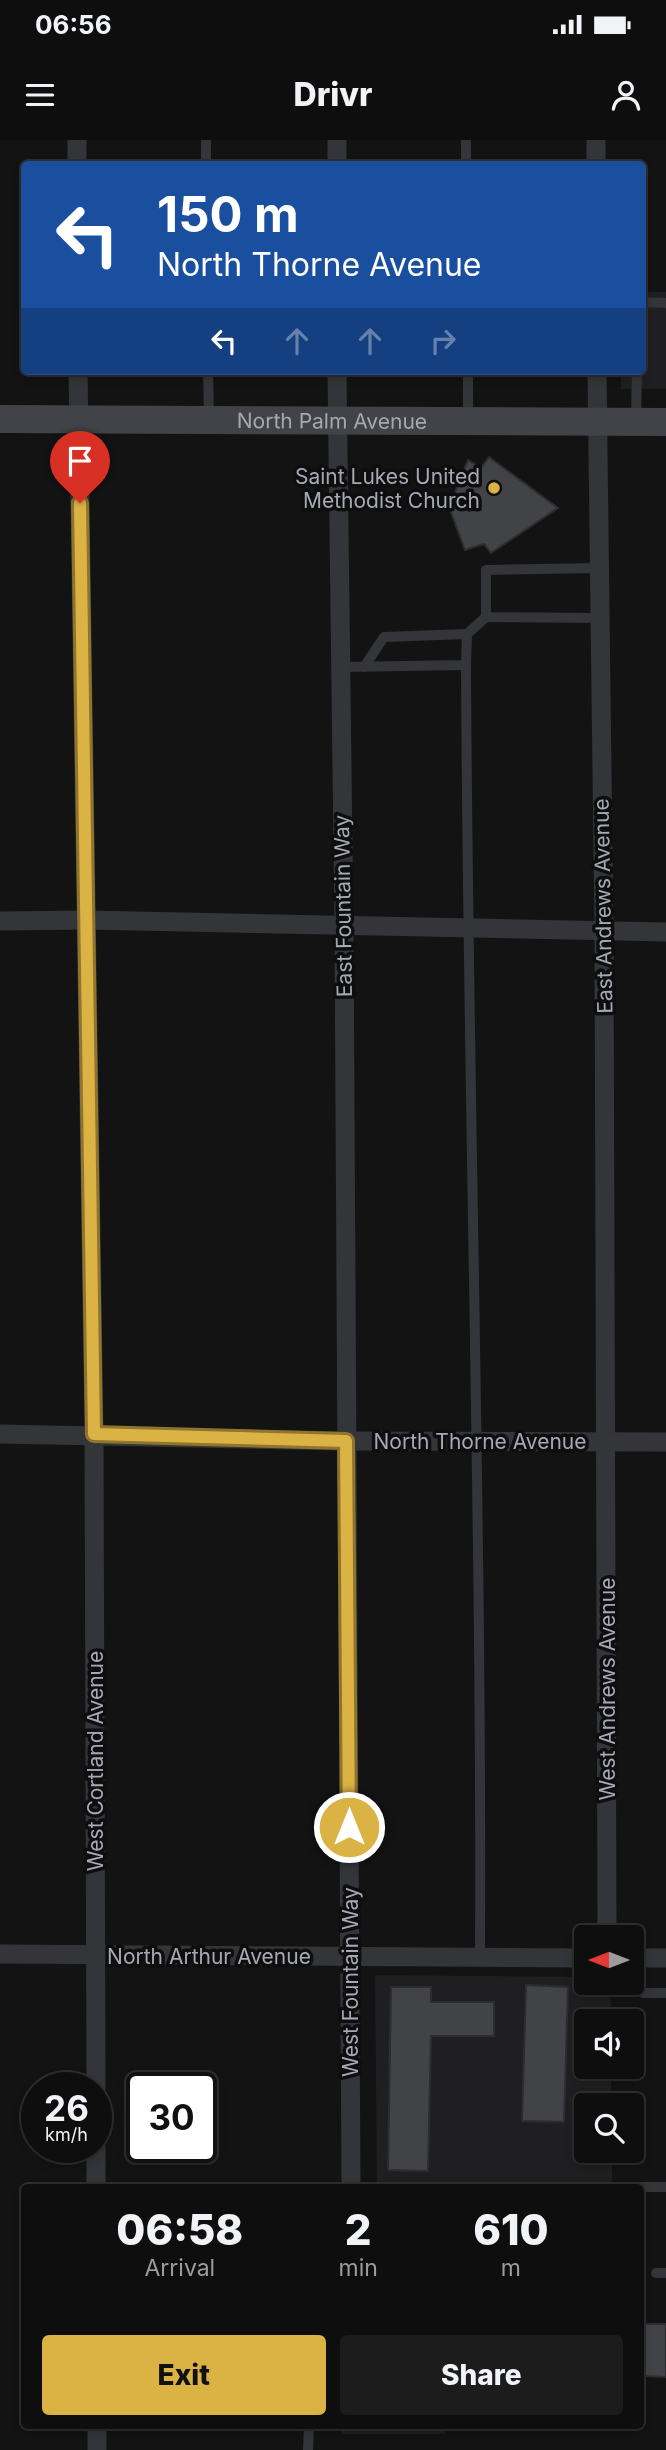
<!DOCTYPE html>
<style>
:root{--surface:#0e0e0f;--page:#1c1c1d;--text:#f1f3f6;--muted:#9b9c9e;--line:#2e2e2f;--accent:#dbb244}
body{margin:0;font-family:Inter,sans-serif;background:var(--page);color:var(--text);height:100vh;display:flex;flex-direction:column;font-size:26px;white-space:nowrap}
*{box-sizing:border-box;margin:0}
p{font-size:23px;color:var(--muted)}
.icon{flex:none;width:38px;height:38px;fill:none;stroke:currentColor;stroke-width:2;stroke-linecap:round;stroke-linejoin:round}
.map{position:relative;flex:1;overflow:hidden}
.drawer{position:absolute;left:21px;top:2044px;width:623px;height:245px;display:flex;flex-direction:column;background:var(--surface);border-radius:7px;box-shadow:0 4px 10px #0003,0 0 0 2px var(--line)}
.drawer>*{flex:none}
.hud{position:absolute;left:21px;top:21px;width:625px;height:214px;border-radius:7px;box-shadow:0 4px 10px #0003,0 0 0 2px var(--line);background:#1a4fa0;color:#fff;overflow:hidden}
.needle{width:46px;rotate:270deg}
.buttons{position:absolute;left:574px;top:1785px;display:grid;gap:14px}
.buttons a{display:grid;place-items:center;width:70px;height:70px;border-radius:7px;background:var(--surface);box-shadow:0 4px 10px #0003,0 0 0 2px var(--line);font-size:35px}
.speed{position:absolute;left:21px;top:1932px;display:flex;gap:14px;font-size:35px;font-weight:700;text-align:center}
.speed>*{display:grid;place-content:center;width:91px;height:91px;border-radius:50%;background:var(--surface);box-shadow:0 4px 10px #0003,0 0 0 2px var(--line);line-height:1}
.speed small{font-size:18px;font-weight:400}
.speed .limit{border:4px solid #111;border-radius:10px;background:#fff;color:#111}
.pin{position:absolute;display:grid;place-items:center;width:60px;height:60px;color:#fff;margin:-72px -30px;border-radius:50% 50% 50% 0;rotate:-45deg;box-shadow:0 0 7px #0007}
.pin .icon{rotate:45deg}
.me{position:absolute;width:77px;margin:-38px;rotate:0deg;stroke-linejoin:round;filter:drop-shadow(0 0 5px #0008)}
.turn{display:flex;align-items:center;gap:24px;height:147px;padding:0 21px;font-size:32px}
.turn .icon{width:91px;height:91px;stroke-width:2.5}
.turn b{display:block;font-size:49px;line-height:60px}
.lanes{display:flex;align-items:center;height:66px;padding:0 21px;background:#0003;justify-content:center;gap:35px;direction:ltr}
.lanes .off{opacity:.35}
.eta{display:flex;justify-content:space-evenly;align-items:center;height:119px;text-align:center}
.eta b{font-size:42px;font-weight:800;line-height:49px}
.button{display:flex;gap:14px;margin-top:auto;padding:14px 21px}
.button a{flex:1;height:80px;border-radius:7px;background:var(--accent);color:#111;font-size:28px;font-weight:800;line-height:80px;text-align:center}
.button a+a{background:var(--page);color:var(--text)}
.status{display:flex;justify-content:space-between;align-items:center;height:49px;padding:0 35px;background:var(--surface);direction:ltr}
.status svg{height:19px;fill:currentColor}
header{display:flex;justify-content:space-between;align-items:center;height:91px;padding:0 21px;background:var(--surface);font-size:32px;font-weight:800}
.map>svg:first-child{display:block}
</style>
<div class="status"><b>06:56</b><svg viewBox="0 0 49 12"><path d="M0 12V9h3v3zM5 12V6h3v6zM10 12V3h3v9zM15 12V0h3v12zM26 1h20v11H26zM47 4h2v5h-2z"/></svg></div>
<header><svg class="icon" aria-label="menu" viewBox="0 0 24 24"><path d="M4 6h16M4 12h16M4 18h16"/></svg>Drivr<svg class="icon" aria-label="person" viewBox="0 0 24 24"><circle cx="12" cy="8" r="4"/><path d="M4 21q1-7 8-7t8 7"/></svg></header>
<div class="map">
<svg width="666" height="2310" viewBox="0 0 666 2310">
<rect width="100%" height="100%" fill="#131314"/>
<g fill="#1f1f21">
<polygon points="642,152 666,152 666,249 621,249 621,231 642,231"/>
<polygon points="375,1835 586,1837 586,1843 610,1843 611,1881 586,1881 586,1927 611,1927 611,1965 586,1965 586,2011 612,2011 612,2047 377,2047"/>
<rect x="342" y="2286" width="103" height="8"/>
</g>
<g fill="#424347" stroke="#2d2d30" stroke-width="2">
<polygon points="489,317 558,368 491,413 484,404 465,410 449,367 468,320 481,328"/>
<polygon points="526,1845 568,1847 564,1982 522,1981"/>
<polygon points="391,1847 431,1847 431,1862 494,1862 494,1896 431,1896 428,2031 388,2030"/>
<polygon points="643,2184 666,2184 666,2237 643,2236"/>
</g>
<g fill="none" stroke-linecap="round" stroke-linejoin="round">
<g stroke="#343538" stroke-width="10">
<polyline points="206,0 206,24"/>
<polyline points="466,0 466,24"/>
<polyline points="642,162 666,163"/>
<polyline points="208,231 209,276"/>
<polyline points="468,231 468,277"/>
<polyline points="636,278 637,231"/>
<polyline points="599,428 486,430 486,477 600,478"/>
<polyline points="467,494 486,477"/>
<path d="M 466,525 C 468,956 482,1386 480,1817"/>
<polyline points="341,527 466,525 467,494 384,497 364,527"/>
<polyline points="643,1853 666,1853"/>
<polyline points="635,2047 666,2047"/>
<polyline points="656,2133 666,2133"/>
<polyline points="308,2310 309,2286"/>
</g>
<g stroke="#343538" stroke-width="19">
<polyline points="77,0 77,24"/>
<polyline points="337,0 337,24"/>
<polyline points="596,0 596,24"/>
<polyline points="78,231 94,1294 96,1948"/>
<polyline points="337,231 344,787 351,2048"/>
<polyline points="597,231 604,792 607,1797"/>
<polyline points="0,781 87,780 666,792"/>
<polyline points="0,1294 346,1301 666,1302"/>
<polyline points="0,1814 586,1818"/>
<polyline points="632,1818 666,1818"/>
<polyline points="96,2007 96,2048"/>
<polyline points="97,2286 97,2310"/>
</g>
<path stroke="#424348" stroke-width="28" id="s1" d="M 0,279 L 666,282"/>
</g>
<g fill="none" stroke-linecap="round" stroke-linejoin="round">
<g stroke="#8e742c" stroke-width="18">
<polyline id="route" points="80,363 94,1294 346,1301 349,1687"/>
</g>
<use href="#route" stroke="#dbb244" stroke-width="12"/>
</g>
<circle fill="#dbb244" stroke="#0e0e0f" stroke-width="2.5" cx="494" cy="348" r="7"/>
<g text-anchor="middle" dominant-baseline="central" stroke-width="7" stroke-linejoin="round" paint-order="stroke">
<g font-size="21" fill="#a6a9b3" stroke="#0e0e0f">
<text stroke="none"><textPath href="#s1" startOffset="332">North Palm Avenue</textPath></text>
<text transform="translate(343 766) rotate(-91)">East Fountain Way</text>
<text transform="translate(603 766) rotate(-91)">East Andrews Avenue</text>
<text x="480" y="1301">North Thorne Avenue</text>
<text transform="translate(607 1549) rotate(-90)">West Andrews Avenue</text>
<text transform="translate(95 1621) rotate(-90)">West Cortland Avenue</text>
<text x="209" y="1816">North Arthur Avenue</text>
<text transform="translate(350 1842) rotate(-90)">West Fountain Way</text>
</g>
<g font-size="21" fill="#a6a9b3" stroke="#0e0e0f" text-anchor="end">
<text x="480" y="336">Saint Lukes United<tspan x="480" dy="24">Methodist Church</tspan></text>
</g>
</g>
</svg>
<div class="buttons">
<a><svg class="needle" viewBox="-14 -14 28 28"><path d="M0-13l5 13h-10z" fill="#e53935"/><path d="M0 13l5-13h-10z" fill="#9b9c9e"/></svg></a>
<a><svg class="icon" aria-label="sound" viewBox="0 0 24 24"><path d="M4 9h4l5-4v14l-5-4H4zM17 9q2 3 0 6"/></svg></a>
<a><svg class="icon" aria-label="search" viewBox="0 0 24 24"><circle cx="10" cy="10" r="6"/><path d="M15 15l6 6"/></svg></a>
</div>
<div class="speed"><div>26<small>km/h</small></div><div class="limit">30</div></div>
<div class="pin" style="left:80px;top:363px;background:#d93025"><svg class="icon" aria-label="arrive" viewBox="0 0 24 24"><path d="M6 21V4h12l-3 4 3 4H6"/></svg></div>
<svg class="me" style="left:349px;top:1687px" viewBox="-20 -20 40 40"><circle r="17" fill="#dbb244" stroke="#fff" stroke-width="3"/><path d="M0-11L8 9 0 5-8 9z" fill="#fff"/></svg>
<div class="hud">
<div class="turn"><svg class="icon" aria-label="left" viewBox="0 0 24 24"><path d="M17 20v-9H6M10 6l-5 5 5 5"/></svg><div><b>150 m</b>North Thorne Avenue</div></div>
<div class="lanes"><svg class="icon" aria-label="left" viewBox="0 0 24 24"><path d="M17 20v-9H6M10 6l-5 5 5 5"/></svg><svg class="icon off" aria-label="ahead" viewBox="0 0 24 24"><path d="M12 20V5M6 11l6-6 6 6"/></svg><svg class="icon off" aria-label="ahead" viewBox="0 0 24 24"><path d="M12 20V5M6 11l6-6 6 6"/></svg><svg class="icon off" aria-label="right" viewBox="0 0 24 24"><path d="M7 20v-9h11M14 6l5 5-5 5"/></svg></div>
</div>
<section class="drawer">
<div class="eta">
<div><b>06:58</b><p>Arrival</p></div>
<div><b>2</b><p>min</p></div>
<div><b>610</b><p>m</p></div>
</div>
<div class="button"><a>Exit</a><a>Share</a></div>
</section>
</div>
